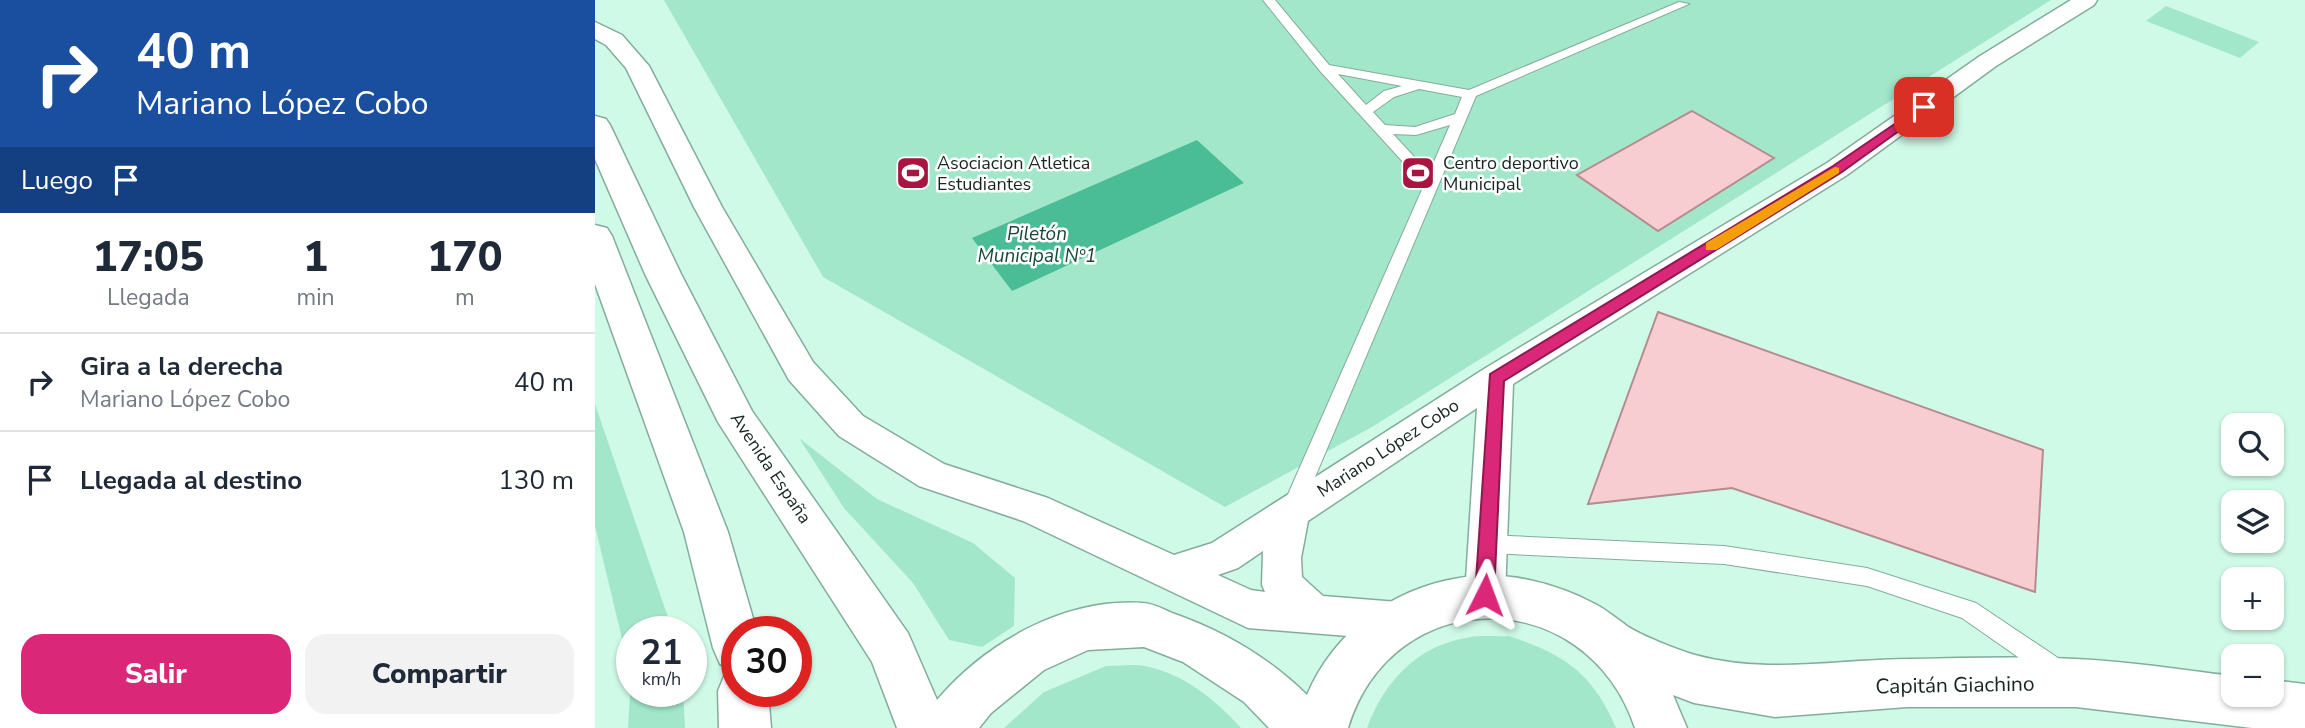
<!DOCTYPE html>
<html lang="es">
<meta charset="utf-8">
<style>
:root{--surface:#fff;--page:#f2f2f3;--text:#1f2937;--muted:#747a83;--line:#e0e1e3;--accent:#db2777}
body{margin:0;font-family:"Nunito Sans",sans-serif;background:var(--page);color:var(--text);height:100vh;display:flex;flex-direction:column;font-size:26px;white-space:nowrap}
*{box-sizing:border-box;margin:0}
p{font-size:23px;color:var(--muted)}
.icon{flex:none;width:38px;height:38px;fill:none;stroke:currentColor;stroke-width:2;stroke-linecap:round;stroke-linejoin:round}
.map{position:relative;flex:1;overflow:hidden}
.details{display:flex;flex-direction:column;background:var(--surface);width:595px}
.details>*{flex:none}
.guide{background:#1a4fa0;color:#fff;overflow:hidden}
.buttons{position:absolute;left:1626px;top:413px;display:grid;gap:14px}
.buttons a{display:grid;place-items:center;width:63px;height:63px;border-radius:14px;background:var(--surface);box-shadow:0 2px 5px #0004;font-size:35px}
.speed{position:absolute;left:21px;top:616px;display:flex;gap:14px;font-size:35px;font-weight:700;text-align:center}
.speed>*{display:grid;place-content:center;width:91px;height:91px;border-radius:50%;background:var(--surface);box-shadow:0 2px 5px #0004;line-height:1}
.speed small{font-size:18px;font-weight:400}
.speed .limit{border:10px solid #d22;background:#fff;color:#111}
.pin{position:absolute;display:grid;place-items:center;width:60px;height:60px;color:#fff;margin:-30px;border-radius:14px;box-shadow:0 4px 10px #0006}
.me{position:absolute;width:77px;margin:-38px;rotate:3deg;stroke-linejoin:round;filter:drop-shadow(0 0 5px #0008)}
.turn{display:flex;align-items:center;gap:24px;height:147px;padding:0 21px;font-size:32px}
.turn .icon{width:91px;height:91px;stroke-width:2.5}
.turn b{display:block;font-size:49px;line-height:60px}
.then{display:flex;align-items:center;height:66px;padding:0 21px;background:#0003;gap:14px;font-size:26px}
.eta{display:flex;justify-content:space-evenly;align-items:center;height:119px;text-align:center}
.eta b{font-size:42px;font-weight:800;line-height:49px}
.cta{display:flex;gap:14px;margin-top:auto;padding:14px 21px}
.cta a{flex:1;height:80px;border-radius:21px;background:var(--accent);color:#fff;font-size:28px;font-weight:800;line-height:80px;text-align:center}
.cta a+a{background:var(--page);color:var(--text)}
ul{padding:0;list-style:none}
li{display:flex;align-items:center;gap:21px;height:98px;padding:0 21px;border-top:2px solid var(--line)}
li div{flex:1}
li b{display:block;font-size:26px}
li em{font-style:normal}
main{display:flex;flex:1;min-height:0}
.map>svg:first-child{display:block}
</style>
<main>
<section class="details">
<div class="guide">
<div class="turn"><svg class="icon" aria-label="right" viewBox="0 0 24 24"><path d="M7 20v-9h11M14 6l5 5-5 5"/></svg><div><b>40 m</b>Mariano López Cobo</div></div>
<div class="then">Luego<svg class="icon" aria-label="arrive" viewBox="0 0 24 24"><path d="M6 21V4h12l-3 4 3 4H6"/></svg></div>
</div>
<div class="eta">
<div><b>17:05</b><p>Llegada</p></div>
<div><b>1</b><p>min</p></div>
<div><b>170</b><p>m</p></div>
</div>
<ul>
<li><svg class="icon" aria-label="right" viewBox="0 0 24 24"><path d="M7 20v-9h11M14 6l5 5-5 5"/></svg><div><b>Gira a la derecha</b><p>Mariano López Cobo</p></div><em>40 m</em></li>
<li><svg class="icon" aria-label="arrive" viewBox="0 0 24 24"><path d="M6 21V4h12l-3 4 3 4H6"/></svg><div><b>Llegada al destino</b></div><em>130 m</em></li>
</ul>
<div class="cta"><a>Salir</a><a>Compartir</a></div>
</section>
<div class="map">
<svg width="1710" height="728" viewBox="0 0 1710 728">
<rect width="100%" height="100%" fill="#d0fae8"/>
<g fill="#a3e7cb">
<polygon points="69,0 1456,0 777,427 630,507 228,277"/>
<polygon points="1571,6 1664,42 1645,58 1551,21"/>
<polygon points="0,404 78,632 37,632 37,691 88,691 90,728 33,728 36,676 0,526"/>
<polygon points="204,438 282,499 378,543 420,578 419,626 387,647 354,640 318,583 249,508"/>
<path d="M 914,636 C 969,654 998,673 1021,728 L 772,728 C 789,681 824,644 876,637 C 888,635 902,637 914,636 Z"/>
<path d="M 511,666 C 524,666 538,664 550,666 C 589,674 620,699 646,728 L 409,728 L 449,692 Z"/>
</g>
<polygon fill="#4bbd96" points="602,140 649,183 417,291 377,238"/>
<g fill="#f8cdd1" stroke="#b48c90" stroke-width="2">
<polygon points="1097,111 1179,158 1063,231 982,175"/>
<polygon points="1063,312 1448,450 1440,592 1137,488 993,504"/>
</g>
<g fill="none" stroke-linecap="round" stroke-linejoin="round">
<g stroke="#84ac9b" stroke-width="2">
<g id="service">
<path d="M 668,0 L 680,0 L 734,65 L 874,90 L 1084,2 L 1094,4 L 881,96 L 707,508 L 704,514 L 697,516 L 690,514 L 687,508 L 829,185 L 725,71 ZM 743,74 L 807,86 L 789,91 L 771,105 ZM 824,89 L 867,97 L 860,114 L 820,127 L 790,125 L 778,112 L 799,97 ZM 855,125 L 834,173 L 798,134 L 821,135 Z"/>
<polygon points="892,535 1129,546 1272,568 1381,603 1469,662 1472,670 1469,678 1461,681 1453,678 1367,618 1272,586 1129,564 892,553 885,550 882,544 885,538"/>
</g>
</g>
<g stroke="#84ac9b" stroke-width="3">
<path id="minor" d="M 1476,0 L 1502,0 L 1499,5 L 1401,66 L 1252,175 L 918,384 L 910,595 L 904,608 L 890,613 L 876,608 L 870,595 L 882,408 L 713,521 L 706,558 L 707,577 L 728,596 L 803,602 L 818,607 L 824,621 L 818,635 L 803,640 L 653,628 L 428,521 L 324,486 L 244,436 L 194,380 L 99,207 L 31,68 L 11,45 L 0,39 L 0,22 L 27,35 L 54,66 L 127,207 L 218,362 L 268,416 L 349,464 L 453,498 L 579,555 L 617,543 L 889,369 L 1232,163 L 1385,56 ZM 668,551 L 667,585 L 670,592 L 656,590 L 623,575 L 643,568 Z"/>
</g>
<g stroke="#84ac9b" stroke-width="3">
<g id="secondary">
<path d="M 0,116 L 11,119 L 15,125 L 86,274 L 157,411 L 313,633 L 342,700 C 391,642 470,598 547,603 C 557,603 568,609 577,613 C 629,631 673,657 712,695 C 739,632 796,589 864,578 C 911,570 961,583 1002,605 C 1013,611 1022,619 1032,626 C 1047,636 1083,650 1100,655 C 1173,675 1243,659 1316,659 C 1371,658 1426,656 1480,659 C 1533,661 1586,670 1638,676 L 1638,695 L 1676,695 L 1676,680 L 1710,684 L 1710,728 L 1657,728 L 1481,707 L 1312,707 L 1180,717 L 1099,703 L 1078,695 L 1092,728 L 1040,728 C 992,583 798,581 753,728 L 674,728 L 649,702 L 588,662 L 549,647 L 493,650 L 449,670 L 396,713 L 384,728 L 302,728 L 277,662 L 123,422 L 50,274 L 0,159 Z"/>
<polygon points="0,225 12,228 17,236 133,532 162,632 142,632 142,691 173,691 176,728 124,728 123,691 130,674 139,670 125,664 118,648 89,532 0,284"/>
</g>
</g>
<use href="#service" fill="#fff" fill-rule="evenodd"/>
<use href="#minor" fill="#fff" fill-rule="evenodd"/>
<use href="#secondary" fill="#fff" fill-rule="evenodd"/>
</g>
<polygon fill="#db2777" stroke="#8e194d" stroke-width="2" points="1329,104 1333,105 1333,110 1247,172 909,381 899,595 897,601 890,604 883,601 880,595 895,374 1238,166"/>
<polygon fill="#f59e0b" points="1240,167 1244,168 1244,173 1121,250 1111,250 1111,243"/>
<defs>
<g id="stadium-square" transform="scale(1.75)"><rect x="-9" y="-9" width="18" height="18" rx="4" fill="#aa1441" stroke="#fff"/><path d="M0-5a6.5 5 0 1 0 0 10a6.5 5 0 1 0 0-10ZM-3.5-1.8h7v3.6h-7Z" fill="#fff"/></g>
</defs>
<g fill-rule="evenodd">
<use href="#stadium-square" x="318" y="173"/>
<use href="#stadium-square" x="823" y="173"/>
</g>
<g text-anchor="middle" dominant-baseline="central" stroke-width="5" stroke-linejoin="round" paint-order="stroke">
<g font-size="18" fill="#172620" stroke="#fff" text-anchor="start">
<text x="342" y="163">Asociacion Atletica<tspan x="342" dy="21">Estudiantes</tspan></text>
<text x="848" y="163">Centro deportivo<tspan x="848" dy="21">Municipal</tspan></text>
</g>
<g font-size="18" fill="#172620" stroke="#fff">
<text transform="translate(793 448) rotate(-33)">Mariano López Cobo</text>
<text transform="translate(176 468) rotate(56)">Avenida España</text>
</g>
<g font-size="19" font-style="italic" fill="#164636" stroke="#fff">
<text x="442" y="234">Piletón<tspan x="442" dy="22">Municipal Nº1</tspan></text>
</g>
<g font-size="21" fill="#172620" stroke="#fff">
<text transform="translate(1360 685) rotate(-1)">Capitán Giachino</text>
</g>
</g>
</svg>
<div class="buttons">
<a><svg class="icon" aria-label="search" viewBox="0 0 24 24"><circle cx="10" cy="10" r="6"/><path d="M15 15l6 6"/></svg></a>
<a><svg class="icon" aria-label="layers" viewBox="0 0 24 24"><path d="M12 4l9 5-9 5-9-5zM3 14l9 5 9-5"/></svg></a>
<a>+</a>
<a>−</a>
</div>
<div class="speed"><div>21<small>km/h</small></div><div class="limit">30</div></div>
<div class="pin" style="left:1329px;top:107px;background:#d93025"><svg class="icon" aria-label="arrive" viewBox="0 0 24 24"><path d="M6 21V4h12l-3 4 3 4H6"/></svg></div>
<svg class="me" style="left:890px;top:595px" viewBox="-20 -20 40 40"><path d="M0-17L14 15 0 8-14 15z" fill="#db2777" stroke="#fff" stroke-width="4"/></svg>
</div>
</main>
